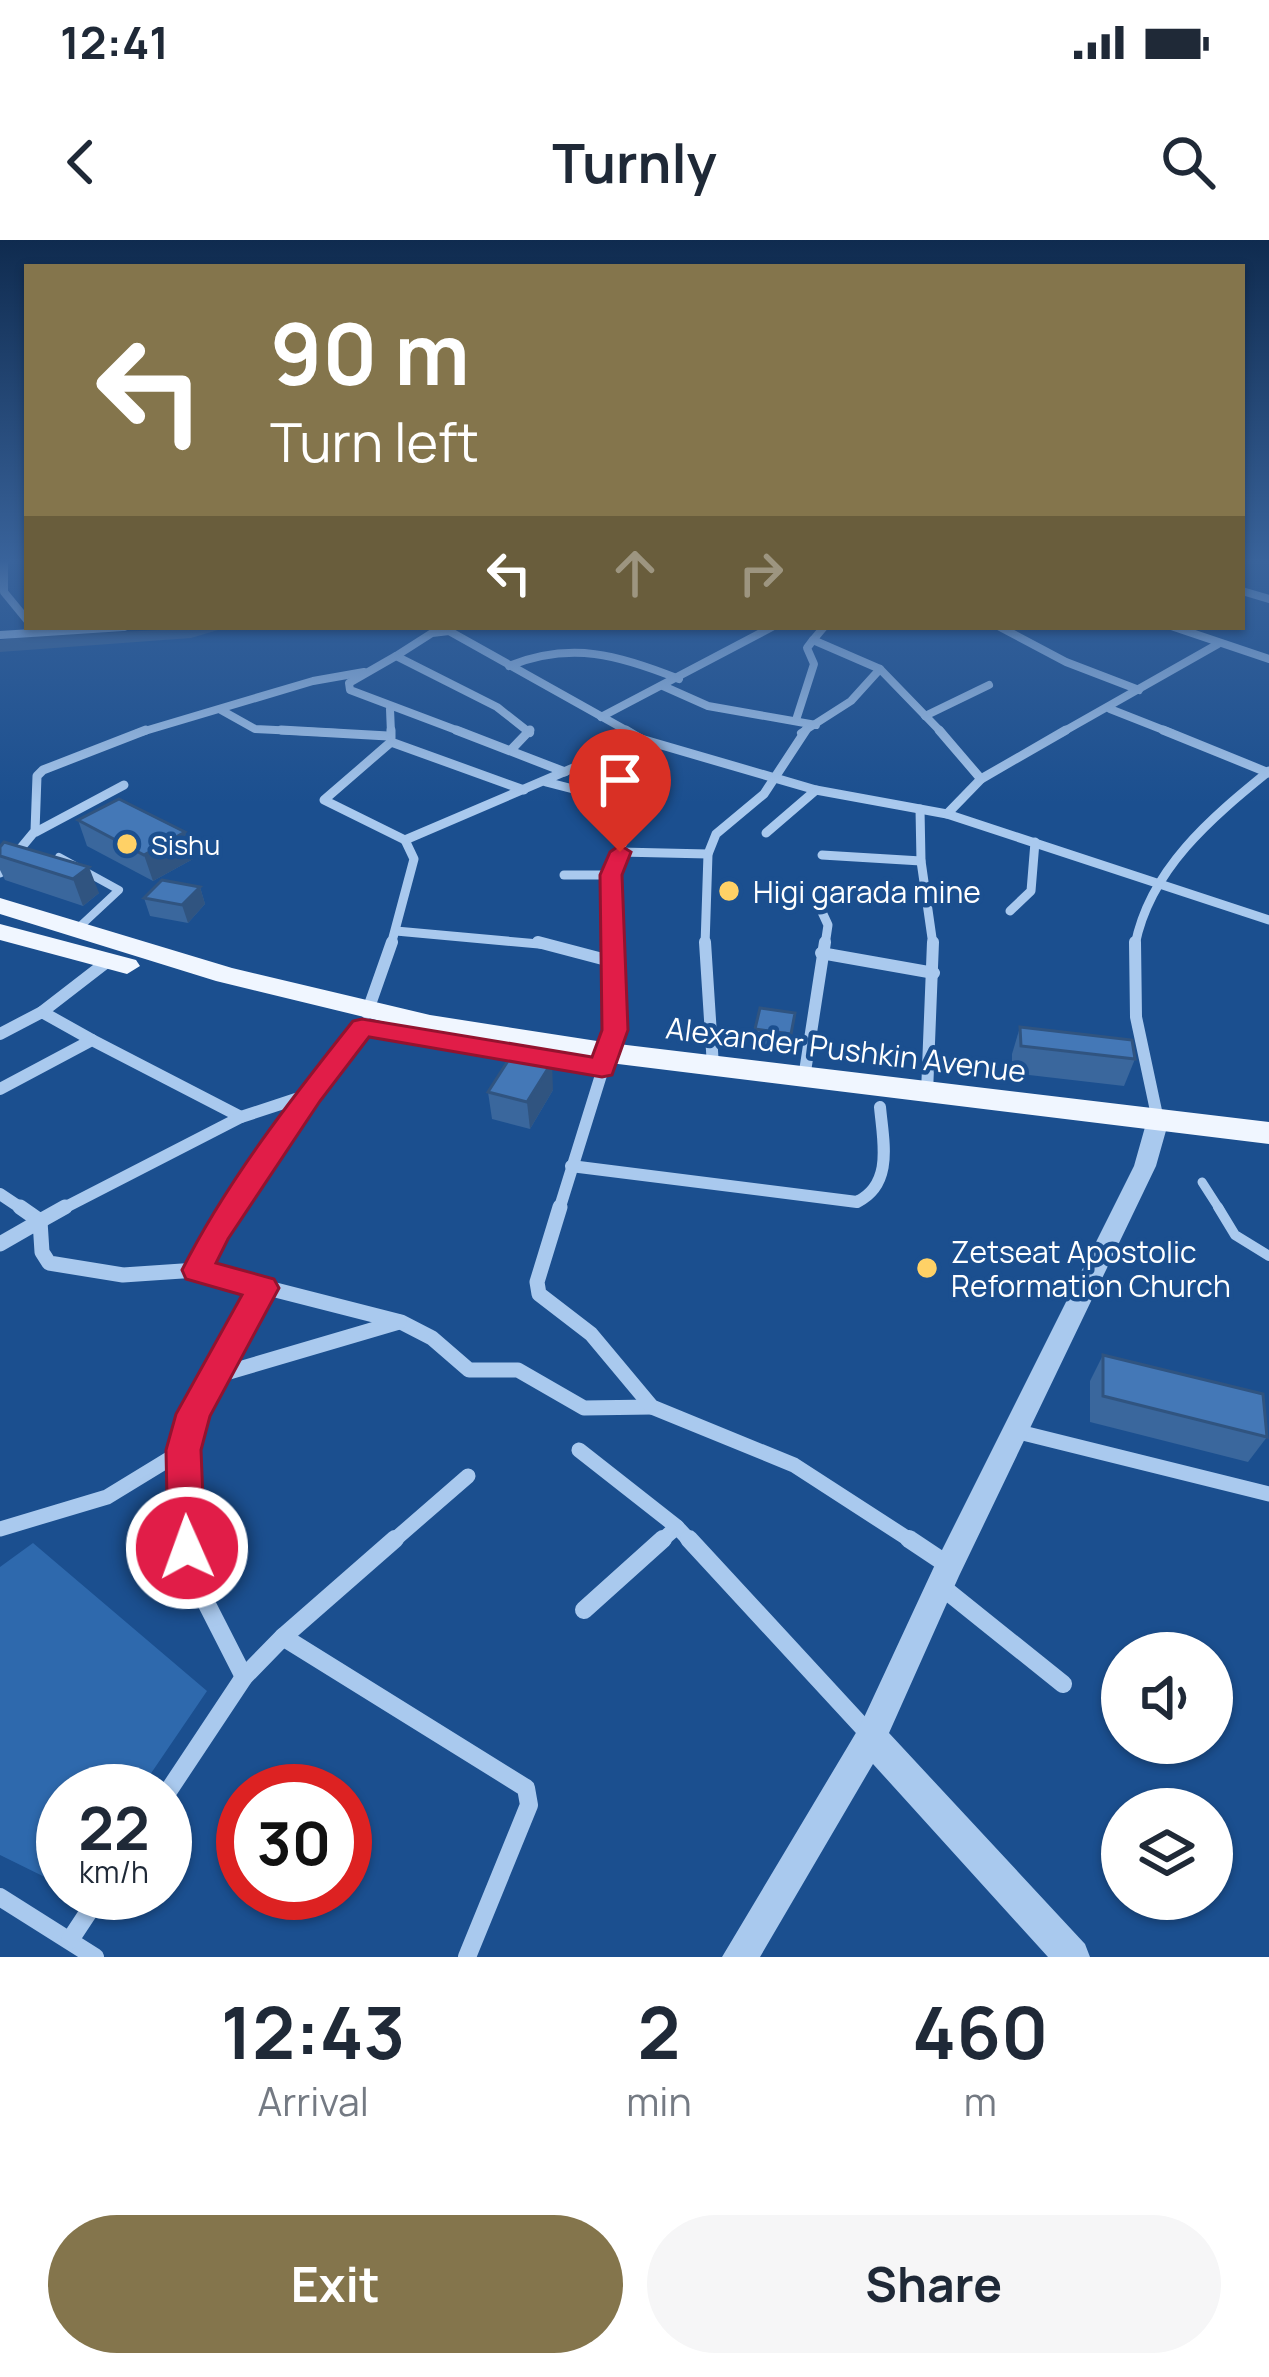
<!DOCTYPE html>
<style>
:root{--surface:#fff;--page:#f6f6f7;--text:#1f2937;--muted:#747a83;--accent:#84754c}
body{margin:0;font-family:Manrope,sans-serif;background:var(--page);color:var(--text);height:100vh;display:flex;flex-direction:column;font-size:45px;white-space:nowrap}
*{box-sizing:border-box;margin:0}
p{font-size:39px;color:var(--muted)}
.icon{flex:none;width:66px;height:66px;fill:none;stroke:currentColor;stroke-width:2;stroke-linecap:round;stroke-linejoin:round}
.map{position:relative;height:1717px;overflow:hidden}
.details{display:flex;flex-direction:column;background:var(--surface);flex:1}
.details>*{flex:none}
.banner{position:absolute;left:24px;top:24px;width:1221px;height:366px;border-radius:0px;box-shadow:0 3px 9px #0004;background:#84754c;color:#fff;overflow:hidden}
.buttons{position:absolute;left:1101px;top:1392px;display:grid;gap:24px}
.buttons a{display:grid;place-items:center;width:132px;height:132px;border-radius:50%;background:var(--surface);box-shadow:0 3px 9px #0004;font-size:60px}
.speed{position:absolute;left:36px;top:1524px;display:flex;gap:24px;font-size:60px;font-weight:700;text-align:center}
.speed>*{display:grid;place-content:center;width:156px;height:156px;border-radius:50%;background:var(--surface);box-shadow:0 3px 9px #0004;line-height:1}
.speed small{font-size:30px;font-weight:400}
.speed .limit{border:18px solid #d22;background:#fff;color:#111}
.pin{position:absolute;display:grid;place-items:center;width:102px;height:102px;color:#fff;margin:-123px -51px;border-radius:50% 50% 50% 0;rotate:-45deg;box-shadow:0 0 12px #0007}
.pin .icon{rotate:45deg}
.me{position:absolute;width:132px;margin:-66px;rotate:358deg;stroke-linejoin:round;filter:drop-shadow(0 0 9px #0008)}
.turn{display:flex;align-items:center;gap:42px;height:252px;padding:0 48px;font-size:54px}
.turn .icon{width:156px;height:156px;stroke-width:2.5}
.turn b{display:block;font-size:84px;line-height:102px}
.lanes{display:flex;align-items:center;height:114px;padding:0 48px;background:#0003;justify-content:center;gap:60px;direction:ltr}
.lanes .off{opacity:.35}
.eta{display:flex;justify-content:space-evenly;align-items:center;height:204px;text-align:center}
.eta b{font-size:72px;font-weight:700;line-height:84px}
.action{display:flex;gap:24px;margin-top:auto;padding:24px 48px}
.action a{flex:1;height:138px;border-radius:72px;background:var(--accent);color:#fff;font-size:48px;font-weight:700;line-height:138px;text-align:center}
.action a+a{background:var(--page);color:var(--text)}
.status{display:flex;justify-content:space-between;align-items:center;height:84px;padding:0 60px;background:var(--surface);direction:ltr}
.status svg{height:33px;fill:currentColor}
header{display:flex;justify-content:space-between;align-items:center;height:156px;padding:0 48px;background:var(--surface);font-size:54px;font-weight:700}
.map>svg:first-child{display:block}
</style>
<div class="status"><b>12:41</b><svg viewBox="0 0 49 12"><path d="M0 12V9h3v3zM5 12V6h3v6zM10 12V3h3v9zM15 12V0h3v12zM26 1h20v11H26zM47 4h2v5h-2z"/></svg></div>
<header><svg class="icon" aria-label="back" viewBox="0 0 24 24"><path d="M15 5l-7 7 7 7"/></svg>Turnly<svg class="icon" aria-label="search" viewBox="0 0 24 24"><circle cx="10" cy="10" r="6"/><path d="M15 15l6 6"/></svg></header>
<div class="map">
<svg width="1269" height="1717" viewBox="0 0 1269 1717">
<rect width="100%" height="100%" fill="#1b4f8f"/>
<polygon fill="#2e69ad" points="33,1303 207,1451 139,1551 63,1551 63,1646 0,1615 0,1327"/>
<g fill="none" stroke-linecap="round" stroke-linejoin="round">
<polygon fill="#3c6290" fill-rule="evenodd" points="228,387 191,398 0,412 0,400 27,396"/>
<polyline stroke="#a9c9ee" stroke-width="8" points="59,617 119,650 76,690"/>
<polyline stroke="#a9c9ee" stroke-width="9" points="1202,942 1220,970"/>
<polyline stroke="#a9c9ee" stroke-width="10" points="1218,967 1235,995 1269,1016"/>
<g stroke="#a9c9ee" stroke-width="8">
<polyline points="4,323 4,352 27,380"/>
<polyline points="1242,351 1269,359"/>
<polyline points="824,387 813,400 880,429 942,493"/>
<polyline points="1000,387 1066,422 1139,450"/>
<polyline points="1174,387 1269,419"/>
<polyline points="0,395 124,387"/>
<polyline points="396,416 432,393 449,391 631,493"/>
<path d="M 509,426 C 571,401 619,415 679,439"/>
<polyline points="663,446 708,466 816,485"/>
<polyline points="390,469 391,493"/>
<polyline points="1110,469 1171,493"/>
<polyline points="221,470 255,489 338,493"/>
<polyline points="925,476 989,445"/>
<polyline points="601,477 772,387"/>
<polyline points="796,480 814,424 807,408 813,400"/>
<polyline points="138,493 313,441 364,432"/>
<polyline points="464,493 350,450 349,443 396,416 497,467 530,493"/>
<polyline points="801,493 851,461 880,429"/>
<polyline points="1061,493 1218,404"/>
</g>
<g stroke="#a9c9ee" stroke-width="9">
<polyline points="281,490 388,496"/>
<polyline points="391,490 391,502 524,550"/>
<polyline points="456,490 565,532"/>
<polyline points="626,490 641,499 816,550 947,574 981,539 1066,490"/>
<polyline points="939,490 981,539"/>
<polyline points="1163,490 1269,533"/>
<polyline points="391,502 324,560 405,600"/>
<polyline points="511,510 530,490"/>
<polyline points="546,542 616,560 624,599 611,635 613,705"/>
<polyline points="920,569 921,621 933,705"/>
<polyline points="947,574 1269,680"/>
<polyline points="36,592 124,545"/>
<polyline points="766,593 816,550"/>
<polyline points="620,612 708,614"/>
<polyline points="822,615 921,621"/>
<polyline points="0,633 35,591 37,536 43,530 146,490"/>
<polyline points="564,635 611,635"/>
<polyline points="816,659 828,685 825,705"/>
<polyline points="1010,671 1031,651 1035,602"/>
<polyline points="396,691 550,705"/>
<polyline points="391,705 414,619 405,600 641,499"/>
<polyline points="705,705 708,614 716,594 764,554 806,490"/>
<path d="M 1135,705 C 1150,629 1211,578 1269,531"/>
</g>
<g stroke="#a9c9ee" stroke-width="12">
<polyline points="538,702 614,722"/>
<polyline points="705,702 713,826"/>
<polyline points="1135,702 1136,777 1158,880"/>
<polyline points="821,713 934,733"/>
<polyline points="42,772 108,721"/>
<polyline points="367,773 392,702"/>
<polyline points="0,794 42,772 92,800"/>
<polyline points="804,838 825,702"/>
<polyline points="0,849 92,800 241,877"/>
<polyline points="927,853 933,702"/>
<path d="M 571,926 L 857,962 C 894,944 883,901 880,867"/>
<polyline points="0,954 24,970"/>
<polyline points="60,970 241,877 311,854 362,787"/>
<polyline points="232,970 311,854"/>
<polyline points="559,970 615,790 613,702"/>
</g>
<g stroke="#a9c9ee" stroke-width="15">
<polyline points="20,967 40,981 65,967"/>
<polyline points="234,967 197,1030 401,1082 432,1098 469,1130 518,1130 584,1168 652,1167"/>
<polyline points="560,967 537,1042 539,1054 591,1094 652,1167 794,1225 913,1302"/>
<polyline points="0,1004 40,981 42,1012 49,1023 123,1035 197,1030"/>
<polyline points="212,1137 399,1082"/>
<polyline points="1015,1191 1269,1254"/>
<polyline points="579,1210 677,1287"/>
<polyline points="0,1289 107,1257 184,1210"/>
<polyline points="189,1302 184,1210 194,1174 263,1048"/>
<polyline points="392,1302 468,1236"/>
<polyline points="660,1302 677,1287 691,1302"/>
</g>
<g stroke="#a9c9ee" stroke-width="18">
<polyline points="189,1299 191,1333 244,1437"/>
<polyline points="689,1299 869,1494"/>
<polyline points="909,1299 948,1325"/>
<polyline points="942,1347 1063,1444"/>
<polyline points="584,1370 663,1299"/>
<polyline points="283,1397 395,1299"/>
<polyline points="165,1556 244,1437 283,1397 526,1548 529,1565 467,1717"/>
<polyline points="0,1657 95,1717"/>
<polyline points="70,1700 101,1653"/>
</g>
<polygon fill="#a9c9ee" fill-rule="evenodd" points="1158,872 1169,880 1156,926 959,1336 889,1493 1085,1704 1090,1717 1048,1717 873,1524 760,1717 722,1717 860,1486 939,1316 1134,926 1147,880"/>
<g fill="#f0f6ff" fill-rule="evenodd">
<polygon points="0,658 232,728 430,775 610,803 1269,882 1269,904 610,823 430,793 216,741 0,674"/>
<polygon points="0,684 136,720 140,726 127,734 0,700"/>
</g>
</g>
<g fill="#3a679d">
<polygon points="78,580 185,592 193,619 153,641 87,606"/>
<polygon points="4,602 99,653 83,666 5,640 0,630 0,607"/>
<polygon points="200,647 205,664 188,683 150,676 144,658"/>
<polygon points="795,773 789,813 753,808 755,789"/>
<polygon points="1020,787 1135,819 1124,846 1012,833 1012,814"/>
<polygon points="553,850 530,889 492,879 488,852"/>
<polygon points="1103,1115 1267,1197 1248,1222 1090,1182 1090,1141"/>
</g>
<g fill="#305480">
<polygon points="185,592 193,619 153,641 144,615"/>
<polygon points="89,627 99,653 83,666 73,639"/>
<polygon points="200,647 205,664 188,683 182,665"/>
<polygon points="552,822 553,850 530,889 527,862"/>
</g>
<g fill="#4478b7" stroke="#305480" stroke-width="3">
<polygon points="119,559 185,592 144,615 78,580"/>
<polygon points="4,602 89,627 73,639 0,616 0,607"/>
<polygon points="162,640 200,647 182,665 144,658"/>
<polygon points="760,768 795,773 791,794 755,789"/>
<polygon points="1020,787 1132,800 1135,819 1021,806"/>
<polygon points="513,813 552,822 527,862 488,852"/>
<polygon points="1103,1115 1263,1154 1267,1197 1103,1156"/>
</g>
<linearGradient id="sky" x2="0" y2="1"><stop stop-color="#0f2b4f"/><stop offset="0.57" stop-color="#39639b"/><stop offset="1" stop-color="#39639b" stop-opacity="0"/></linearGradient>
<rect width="1269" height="563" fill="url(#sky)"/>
<path fill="#e11d48" stroke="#92132f" stroke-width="3" d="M 620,605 L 631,612 L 622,635 L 628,790 L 612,835 L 602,837 L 369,797 L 320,861 L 228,999 L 216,1023 L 274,1039 L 279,1048 L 210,1176 L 201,1210 L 205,1308 L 200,1321 L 187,1326 L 173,1321 L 168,1308 L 166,1210 L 176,1174 L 242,1055 L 186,1039 L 182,1030 C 227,941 291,859 353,781 L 362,779 L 592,817 L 602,790 L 600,635 L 610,612 Z"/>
<g fill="#ffd166" stroke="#1b4f8f" stroke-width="4.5">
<circle cx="127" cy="604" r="12"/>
<circle cx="729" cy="651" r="12"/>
<circle cx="927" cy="1028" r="12"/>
</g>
<g text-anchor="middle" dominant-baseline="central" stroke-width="9" stroke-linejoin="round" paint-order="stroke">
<g font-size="27" fill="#fff" stroke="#1b4f8f" text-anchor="start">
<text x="151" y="604">Sishu</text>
</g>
<g font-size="30" fill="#fff" stroke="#1b4f8f" text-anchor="start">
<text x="753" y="651">Higi garada mine</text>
<text x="951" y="1011">Zetseat Apostolic<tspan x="951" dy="34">Reformation Church</tspan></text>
</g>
<g font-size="30" fill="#fff" stroke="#1b4f8f">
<text transform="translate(846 809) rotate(7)">Alexander Pushkin Avenue</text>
</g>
</g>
</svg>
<div class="buttons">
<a><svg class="icon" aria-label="sound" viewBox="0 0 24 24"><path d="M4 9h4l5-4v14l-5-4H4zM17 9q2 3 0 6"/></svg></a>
<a><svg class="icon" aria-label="layers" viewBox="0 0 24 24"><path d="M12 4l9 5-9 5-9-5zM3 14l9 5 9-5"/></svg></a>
</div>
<div class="speed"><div>22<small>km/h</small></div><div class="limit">30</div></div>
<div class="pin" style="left:620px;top:612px;background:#d93025"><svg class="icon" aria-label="arrive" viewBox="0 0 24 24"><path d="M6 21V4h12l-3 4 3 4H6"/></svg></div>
<svg class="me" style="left:187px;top:1308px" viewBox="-20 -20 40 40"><circle r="17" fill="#e11d48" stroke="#fff" stroke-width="3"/><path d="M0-11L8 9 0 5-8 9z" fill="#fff"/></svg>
<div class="banner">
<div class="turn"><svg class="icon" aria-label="left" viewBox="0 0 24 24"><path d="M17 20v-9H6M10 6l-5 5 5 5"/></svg><div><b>90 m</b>Turn left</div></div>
<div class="lanes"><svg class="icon" aria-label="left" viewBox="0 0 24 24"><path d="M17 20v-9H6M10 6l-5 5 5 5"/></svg><svg class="icon off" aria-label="ahead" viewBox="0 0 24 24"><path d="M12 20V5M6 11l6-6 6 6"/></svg><svg class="icon off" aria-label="right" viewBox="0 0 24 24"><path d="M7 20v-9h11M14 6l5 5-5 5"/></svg></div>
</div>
</div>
<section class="details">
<div class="eta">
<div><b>12:43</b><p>Arrival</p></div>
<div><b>2</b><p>min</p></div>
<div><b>460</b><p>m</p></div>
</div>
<div class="action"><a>Exit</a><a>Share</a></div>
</section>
